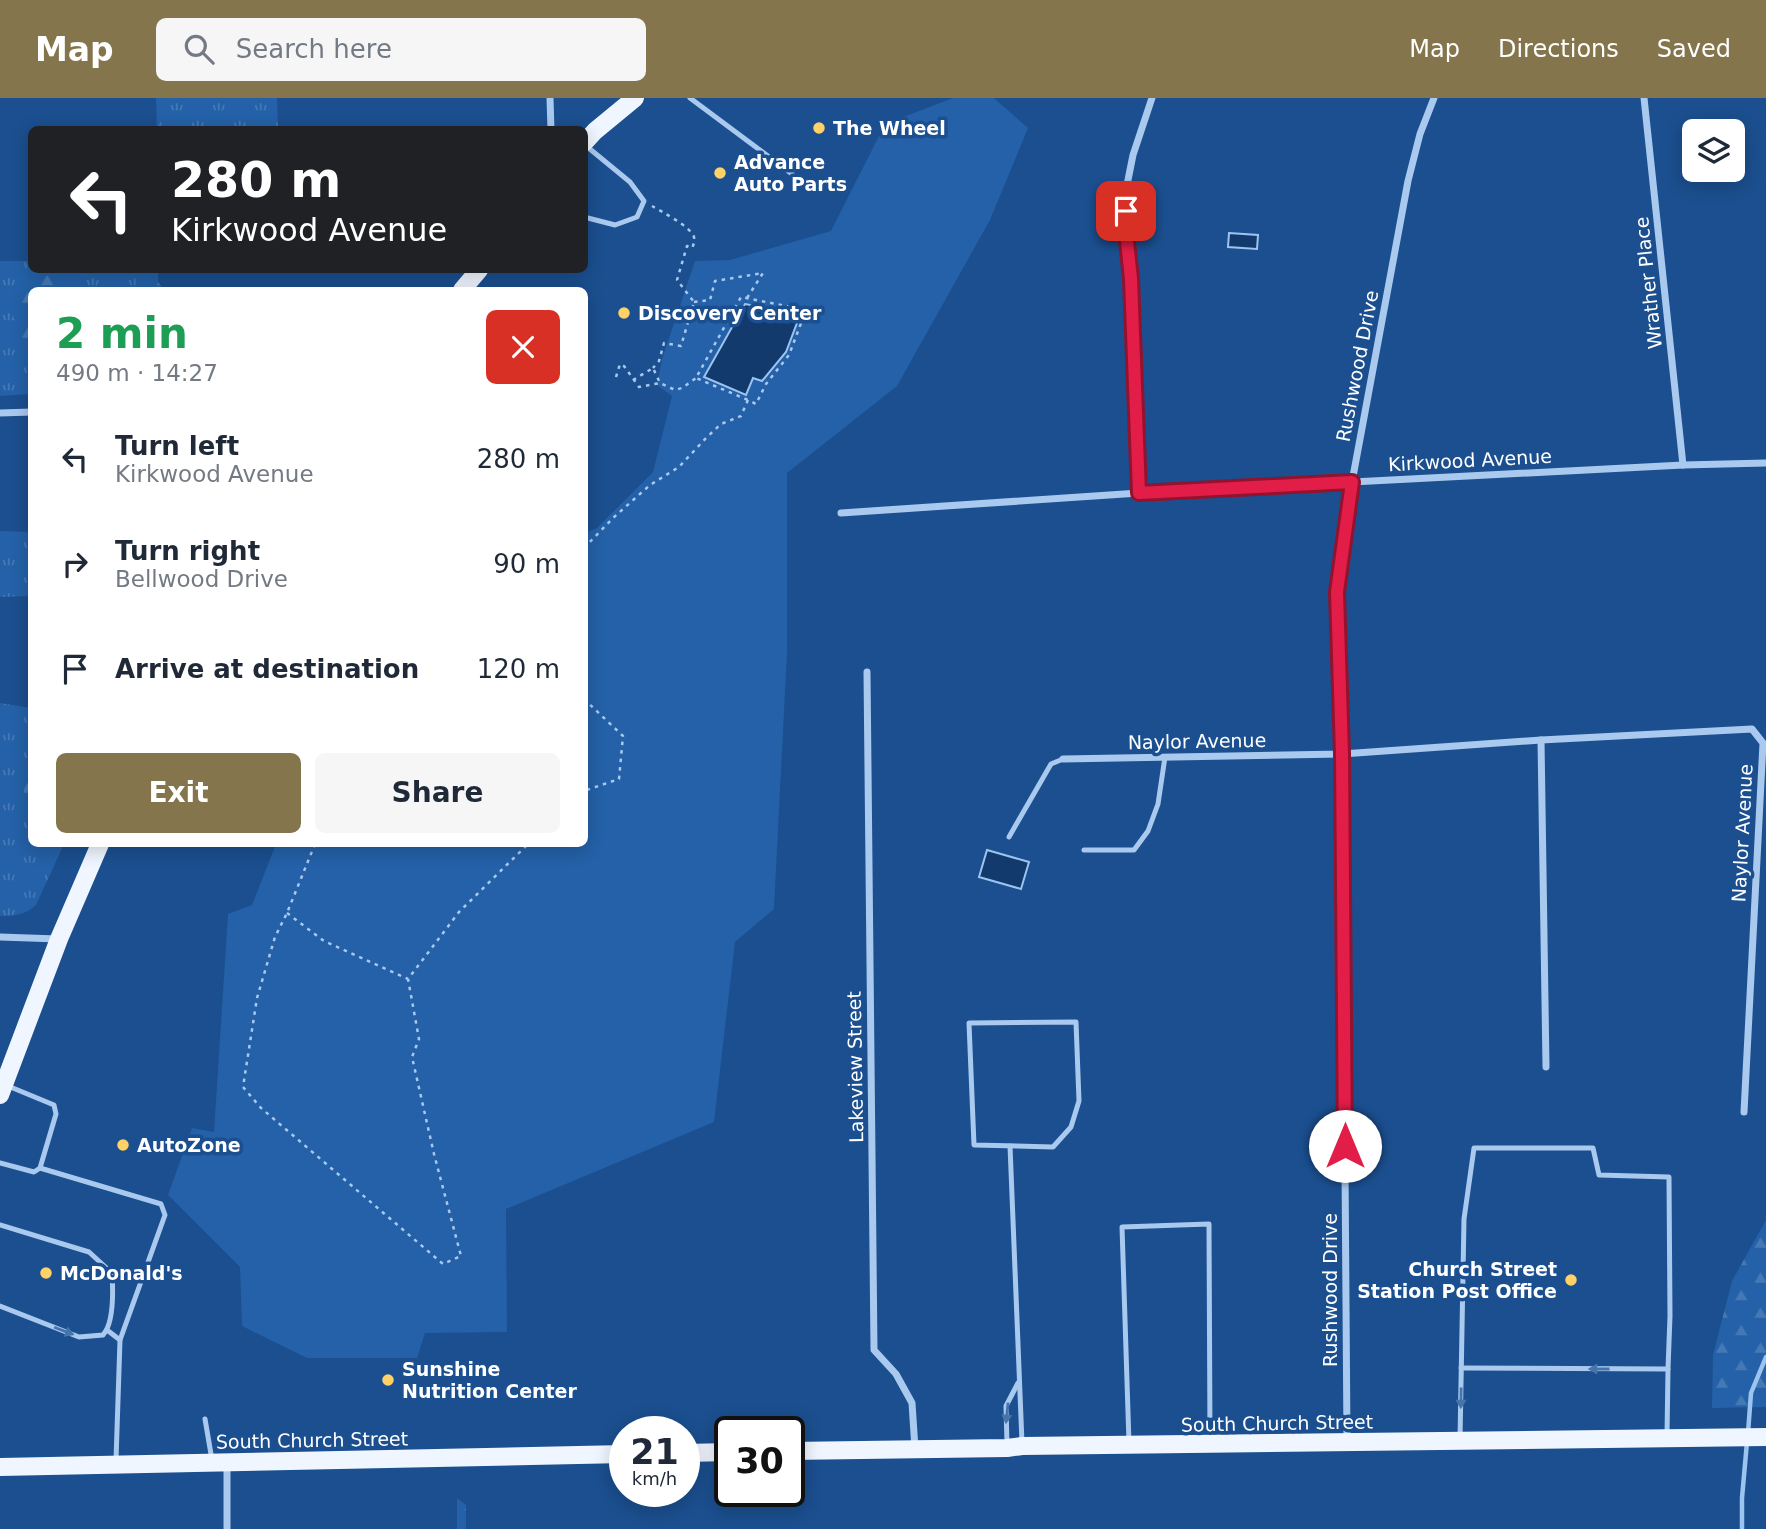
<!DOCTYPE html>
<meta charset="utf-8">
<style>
:root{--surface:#fff;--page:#f6f6f7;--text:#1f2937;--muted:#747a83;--accent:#84754c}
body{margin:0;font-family:"DejaVu Sans",sans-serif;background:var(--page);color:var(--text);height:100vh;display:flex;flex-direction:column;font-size:26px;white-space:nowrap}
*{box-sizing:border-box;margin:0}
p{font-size:23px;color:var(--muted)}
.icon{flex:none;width:38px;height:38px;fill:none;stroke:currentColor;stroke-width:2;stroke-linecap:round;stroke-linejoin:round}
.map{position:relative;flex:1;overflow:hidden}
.side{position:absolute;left:28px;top:189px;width:560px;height:560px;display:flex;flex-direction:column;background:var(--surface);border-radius:10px;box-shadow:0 4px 18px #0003}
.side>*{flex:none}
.hud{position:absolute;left:28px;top:28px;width:560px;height:147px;border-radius:10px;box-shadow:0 4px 18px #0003;background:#202124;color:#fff;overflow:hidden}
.controls{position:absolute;left:1682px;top:21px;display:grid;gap:14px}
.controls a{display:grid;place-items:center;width:63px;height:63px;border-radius:10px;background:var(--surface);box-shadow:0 4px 18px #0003;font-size:35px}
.speed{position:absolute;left:609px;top:1318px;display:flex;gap:14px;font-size:35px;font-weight:700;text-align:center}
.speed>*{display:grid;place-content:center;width:91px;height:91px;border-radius:50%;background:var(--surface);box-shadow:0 4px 18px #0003;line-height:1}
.speed small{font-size:18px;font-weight:400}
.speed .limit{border:4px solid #111;border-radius:10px;background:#fff;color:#111}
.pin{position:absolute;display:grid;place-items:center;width:60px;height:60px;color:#fff;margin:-30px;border-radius:14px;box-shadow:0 4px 10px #0006}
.me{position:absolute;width:77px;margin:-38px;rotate:0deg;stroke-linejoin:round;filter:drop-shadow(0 0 5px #0008)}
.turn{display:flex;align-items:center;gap:24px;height:147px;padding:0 28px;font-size:32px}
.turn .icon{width:91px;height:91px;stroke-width:2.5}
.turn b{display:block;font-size:49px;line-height:60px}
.round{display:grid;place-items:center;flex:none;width:74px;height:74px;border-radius:10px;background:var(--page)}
.headline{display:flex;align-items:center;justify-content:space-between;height:119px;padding:0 28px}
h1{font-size:42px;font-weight:700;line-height:52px;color:#1e9e55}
.action{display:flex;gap:14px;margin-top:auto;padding:14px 28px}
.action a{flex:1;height:80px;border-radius:10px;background:var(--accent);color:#fff;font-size:28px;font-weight:700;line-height:80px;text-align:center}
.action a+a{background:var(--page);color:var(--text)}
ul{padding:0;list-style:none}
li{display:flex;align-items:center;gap:21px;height:105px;padding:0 28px}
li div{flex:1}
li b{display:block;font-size:26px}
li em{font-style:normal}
header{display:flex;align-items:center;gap:42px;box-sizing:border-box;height:98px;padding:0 35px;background:var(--accent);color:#fff}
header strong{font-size:33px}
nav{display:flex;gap:38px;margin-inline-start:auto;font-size:24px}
.search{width:490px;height:63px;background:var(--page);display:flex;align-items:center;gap:18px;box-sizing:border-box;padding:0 24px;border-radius:10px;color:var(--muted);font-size:26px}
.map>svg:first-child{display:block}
</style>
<header>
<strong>Map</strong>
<div class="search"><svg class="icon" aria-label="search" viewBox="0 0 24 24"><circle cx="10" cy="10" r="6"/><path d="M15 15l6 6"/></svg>Search here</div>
<nav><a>Map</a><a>Directions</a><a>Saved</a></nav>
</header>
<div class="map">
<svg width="1766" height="1431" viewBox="0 0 1766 1431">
<defs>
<pattern id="grass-tufts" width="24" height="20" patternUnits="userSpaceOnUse" patternTransform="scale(1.75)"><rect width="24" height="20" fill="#2461a8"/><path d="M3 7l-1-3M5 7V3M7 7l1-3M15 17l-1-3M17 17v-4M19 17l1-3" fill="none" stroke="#4579b5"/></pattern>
<pattern id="forest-firs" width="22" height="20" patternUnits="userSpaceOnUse" patternTransform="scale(1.75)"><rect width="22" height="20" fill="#2461a8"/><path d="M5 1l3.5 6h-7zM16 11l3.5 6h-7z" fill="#4579b5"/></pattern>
</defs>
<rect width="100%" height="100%" fill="#1b4f8f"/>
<g fill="url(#grass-tufts)">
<polygon points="156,0 277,0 278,31 157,31"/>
<polygon points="0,163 31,163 32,172 158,172 158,192 32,192 31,296 0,298"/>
<polygon points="0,433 31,434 31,498 0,499"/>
<path d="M 0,605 L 31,610 L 32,746 L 64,746 L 36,807 C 25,817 14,818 0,818 Z"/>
</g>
<g fill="url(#forest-firs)">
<path d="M 34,172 L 93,172 L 93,173 L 65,192 L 32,192 L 31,241 L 17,248 L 9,235 C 15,215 19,187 34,172 Z"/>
<polygon points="135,172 158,172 156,181 164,192 134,192 136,186"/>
<polygon points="31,649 31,706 24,697 24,680"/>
<polygon points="1766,1122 1766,1309 1712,1310 1713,1257 1732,1183"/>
<polygon points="457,1400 466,1407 466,1431 457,1431"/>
</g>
<polygon fill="#2461a8" points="953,0 994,0 1028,30 990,122 897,288 787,375 787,554 774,811 735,844 714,1024 506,1111 507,1234 425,1235 417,1260 307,1260 242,1228 240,1169 168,1097 192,1030 214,1034 228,816 252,807 276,746 584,746 585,435 597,430 653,374 672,298 657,287 662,261 695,163 730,162 831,133 885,26"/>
<g fill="#123a6d" stroke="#9cc4f0" stroke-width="2">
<polygon points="1229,135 1258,137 1257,151 1228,149"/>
<polygon points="745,206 800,217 786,254 762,283 753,280 746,297 704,279"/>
<polygon points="987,752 1029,764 1021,791 979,779"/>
</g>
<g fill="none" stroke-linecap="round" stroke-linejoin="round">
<g stroke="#9cc4f0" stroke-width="4.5">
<polyline points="1748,1335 1751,1295 1766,1259"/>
<polyline points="1742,1431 1742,1400 1747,1344"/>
</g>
<g stroke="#a9c9ee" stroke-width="2.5" stroke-dasharray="3.5 5" stroke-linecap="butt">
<path d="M 652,108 C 662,114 690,128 694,139 C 695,144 694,145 692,150 L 687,148 L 677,182 L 694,204 L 681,248 L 664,245 L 659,263 L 653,270"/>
<polyline points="694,204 710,202 715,183 763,175 747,200"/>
<polyline points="616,279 620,266 624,268 639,289 660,285 675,292 682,290 696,280"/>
<polyline points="633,282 653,270 660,285"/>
<polyline points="584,450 613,420 650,387 679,369 706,340 721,326 741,318 748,302 756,306 766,286 789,257 806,212 741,199 696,280 748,302"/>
<polyline points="584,601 623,638 619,681 584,693"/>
<polyline points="315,746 287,815 275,839 257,900 243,989 261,1010 443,1166 461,1158 434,1056 412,959 419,941 408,881 459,814 528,746"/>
<polyline points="287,815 324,843 408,881"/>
</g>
<g stroke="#a9c9ee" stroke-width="5">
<polyline points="690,0 792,76"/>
<polyline points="584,119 615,127 637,119 644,103 630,84 585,47"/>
<polyline points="1009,739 1051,666 1063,661"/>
<polyline points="1084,752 1134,752 1148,733 1158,706 1165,659"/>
<polygon points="1076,924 1079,1003 1071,1029 1053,1049 974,1047 969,925"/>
<polyline points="1010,1048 1022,1345"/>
<polyline points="0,1065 34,1074 40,1070 56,1016 54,1007 8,988"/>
<polyline points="40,1070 161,1106 165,1117 120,1242"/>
<path d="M 0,1127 L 89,1154 L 112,1175 C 113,1191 114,1225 103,1237 L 79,1239 L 0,1208"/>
<polyline points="107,1232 120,1242 116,1362"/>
<polyline points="1461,1270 1668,1271"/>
<polyline points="205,1321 212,1362"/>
<polyline points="1460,1341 1464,1121 1474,1050 1593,1050 1599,1077 1669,1079 1670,1218 1668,1271 1667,1337"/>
<polyline points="1129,1345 1122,1129 1209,1126 1210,1342"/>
<polyline points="1007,1346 1006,1308 1018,1285"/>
</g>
<g stroke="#a9c9ee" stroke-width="7">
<polyline points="550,0 551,32"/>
<polyline points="1644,0 1683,367"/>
<polyline points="0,315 32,314"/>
<polyline points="1139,395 1131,181 1126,134 1126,92 1133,57 1152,0"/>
<polyline points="841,415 1139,395 1683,367 1766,365"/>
<polyline points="867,574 874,1252 896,1276 912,1305 915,1351"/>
<polyline points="1541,642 1546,969"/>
<polyline points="1063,661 1342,656 1541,642 1752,631 1763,645 1744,1014"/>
<polyline points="0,839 58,841"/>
<polyline points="1347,1343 1342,656 1337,494 1352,384 1408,83 1420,36 1434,0"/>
<polyline points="227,1366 227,1431"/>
</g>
<g stroke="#f0f6ff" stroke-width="18">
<polyline points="584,45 595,33 635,0"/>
<polyline points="462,192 479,172"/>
<polyline points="0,997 59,841 100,746"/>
<polyline points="789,1353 1007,1350 1022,1348 1766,1339"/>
<polyline points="684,1355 730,1354"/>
<polyline points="0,1369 625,1356"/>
</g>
</g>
<defs><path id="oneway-solid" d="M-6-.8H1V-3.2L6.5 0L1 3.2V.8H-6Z" transform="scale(1.75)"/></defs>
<g fill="#4674ac">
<use href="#oneway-solid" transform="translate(64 1233) rotate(21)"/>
<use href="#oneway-solid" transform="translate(1599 1271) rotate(-180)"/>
<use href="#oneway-solid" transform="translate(1461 1300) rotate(91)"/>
<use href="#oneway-solid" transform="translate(1007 1315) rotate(96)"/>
</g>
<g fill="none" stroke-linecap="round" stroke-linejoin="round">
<g stroke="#92132f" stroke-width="18">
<polyline id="route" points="1126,113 1126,134 1131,181 1139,395 1352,384 1337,494 1342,656 1345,1048"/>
</g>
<use href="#route" stroke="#e11d48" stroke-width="12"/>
</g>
<g fill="#ffd166" stroke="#1b4f8f" stroke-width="2.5">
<circle cx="819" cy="30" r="7"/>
<circle cx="720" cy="75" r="7"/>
<circle cx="624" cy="215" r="7"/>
<circle cx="123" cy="1047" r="7"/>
<circle cx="46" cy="1175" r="7"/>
<circle cx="1571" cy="1182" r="7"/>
<circle cx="388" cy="1282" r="7"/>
</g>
<g text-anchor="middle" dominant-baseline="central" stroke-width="7" stroke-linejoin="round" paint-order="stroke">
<g font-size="19" font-weight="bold" fill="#fff" stroke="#1b4f8f" text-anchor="start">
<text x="833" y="30">The Wheel</text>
<text x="734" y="64">Advance<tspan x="734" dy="22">Auto Parts</tspan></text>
<text x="638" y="215">Discovery Center</text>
<text x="137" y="1047">AutoZone</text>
<text x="1557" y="1171" text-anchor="end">Church Street<tspan x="1557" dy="22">Station Post Office</tspan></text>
<text x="60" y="1175">McDonald's</text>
<text x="402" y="1271">Sunshine<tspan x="402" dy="22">Nutrition Center</tspan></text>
</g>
<g font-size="19" fill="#fff" stroke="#1b4f8f">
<text transform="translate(1648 185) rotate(-96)">Wrather Place</text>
<text transform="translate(1357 268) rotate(-79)">Rushwood Drive</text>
<text transform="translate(1470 362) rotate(-3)">Kirkwood Avenue</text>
<text transform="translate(1197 643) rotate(-1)">Naylor Avenue</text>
<text transform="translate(1742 735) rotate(-87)">Naylor Avenue</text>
<text transform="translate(855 969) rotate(-91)">Lakeview Street</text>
<text transform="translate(1330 1192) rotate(-90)">Rushwood Drive</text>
<text transform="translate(1277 1325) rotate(-1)">South Church Street</text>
<text transform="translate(312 1342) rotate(-1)">South Church Street</text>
</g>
</g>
</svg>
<div class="controls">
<a><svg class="icon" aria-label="layers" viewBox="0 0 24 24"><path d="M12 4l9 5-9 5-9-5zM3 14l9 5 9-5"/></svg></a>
</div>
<div class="speed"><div>21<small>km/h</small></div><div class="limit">30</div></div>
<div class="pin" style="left:1126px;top:113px;background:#d93025"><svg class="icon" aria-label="arrive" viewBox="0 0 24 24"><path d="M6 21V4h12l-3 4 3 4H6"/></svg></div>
<svg class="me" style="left:1345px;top:1048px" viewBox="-20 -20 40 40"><circle r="19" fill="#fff"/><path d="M0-13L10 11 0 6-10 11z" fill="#e11d48"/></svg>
<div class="hud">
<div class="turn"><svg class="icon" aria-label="left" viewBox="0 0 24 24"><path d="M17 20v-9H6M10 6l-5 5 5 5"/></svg><div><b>280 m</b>Kirkwood Avenue</div></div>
</div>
<section class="side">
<div class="headline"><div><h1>2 min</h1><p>490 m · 14:27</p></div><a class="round" style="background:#d93025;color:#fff"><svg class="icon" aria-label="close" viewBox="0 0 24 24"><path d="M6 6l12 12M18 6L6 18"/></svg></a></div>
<ul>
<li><svg class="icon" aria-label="left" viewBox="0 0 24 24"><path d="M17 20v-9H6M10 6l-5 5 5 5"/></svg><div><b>Turn left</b><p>Kirkwood Avenue</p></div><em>280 m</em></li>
<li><svg class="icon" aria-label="right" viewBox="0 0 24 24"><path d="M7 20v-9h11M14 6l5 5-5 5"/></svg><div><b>Turn right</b><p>Bellwood Drive</p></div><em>90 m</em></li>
<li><svg class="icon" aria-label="arrive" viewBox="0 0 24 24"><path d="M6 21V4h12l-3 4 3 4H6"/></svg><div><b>Arrive at destination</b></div><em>120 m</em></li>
</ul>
<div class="action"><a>Exit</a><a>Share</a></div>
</section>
</div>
